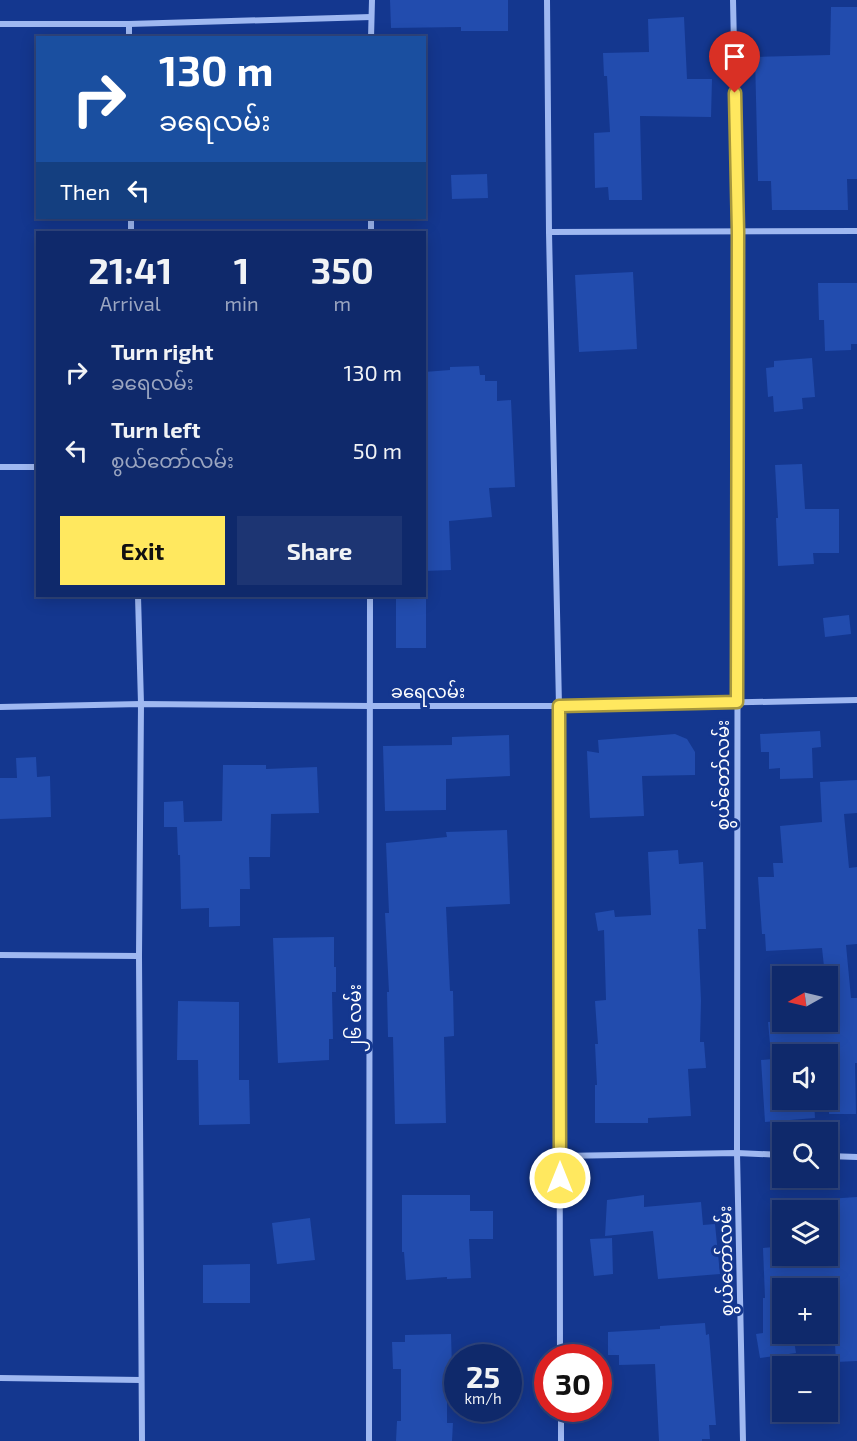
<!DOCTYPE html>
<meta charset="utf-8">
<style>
:root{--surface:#0f296b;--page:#1d3573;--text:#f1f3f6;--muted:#9ba6c1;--line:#2f457e;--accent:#ffe85f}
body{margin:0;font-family:"Exo 2","Noto Sans Myanmar",sans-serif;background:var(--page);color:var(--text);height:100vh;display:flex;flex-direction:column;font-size:22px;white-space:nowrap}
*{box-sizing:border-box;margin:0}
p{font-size:20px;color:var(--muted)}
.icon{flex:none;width:33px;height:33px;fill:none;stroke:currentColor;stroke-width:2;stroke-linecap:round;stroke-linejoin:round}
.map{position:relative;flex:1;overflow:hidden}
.drawer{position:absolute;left:36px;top:231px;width:390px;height:366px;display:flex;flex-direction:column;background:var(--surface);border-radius:0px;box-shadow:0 3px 15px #0003,0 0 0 2px var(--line)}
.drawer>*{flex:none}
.hud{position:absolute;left:36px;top:36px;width:390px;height:183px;border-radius:0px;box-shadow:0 3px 15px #0003,0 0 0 2px var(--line);background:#1a4fa0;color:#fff;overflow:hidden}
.needle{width:39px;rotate:262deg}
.controls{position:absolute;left:772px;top:966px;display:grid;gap:12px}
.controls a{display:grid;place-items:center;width:66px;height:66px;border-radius:0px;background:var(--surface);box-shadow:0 3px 15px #0003,0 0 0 2px var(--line);font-size:30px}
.speed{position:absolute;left:444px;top:1344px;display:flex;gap:12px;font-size:30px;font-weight:700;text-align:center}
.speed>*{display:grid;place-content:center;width:78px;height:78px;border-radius:50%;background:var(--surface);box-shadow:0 3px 15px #0003,0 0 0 2px var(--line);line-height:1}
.speed small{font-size:15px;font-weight:400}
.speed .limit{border:9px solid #d22;background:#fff;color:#111}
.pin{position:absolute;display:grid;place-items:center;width:51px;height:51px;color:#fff;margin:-62px -26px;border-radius:50% 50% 50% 0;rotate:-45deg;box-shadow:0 0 6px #0007}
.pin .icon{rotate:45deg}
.me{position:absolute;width:66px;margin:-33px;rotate:0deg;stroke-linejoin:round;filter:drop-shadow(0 0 4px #0008)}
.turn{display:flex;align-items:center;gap:21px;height:126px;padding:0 24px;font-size:27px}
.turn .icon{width:78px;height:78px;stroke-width:2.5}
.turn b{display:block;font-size:42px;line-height:51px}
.then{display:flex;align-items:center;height:57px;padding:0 24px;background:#0003;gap:12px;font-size:22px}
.eta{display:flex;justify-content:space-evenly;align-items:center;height:102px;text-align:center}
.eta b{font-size:36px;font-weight:700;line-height:42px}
.action{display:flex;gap:12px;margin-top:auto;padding:12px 24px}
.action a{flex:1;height:69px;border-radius:0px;background:var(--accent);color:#111;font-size:24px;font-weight:700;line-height:69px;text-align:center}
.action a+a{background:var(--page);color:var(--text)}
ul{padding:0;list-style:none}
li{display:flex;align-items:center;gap:18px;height:78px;padding:0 24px}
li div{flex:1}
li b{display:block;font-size:22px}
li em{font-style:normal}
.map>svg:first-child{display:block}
</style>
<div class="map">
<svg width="857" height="1441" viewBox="0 0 857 1441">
<rect width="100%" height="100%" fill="#14378f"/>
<g fill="#224cae">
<polygon points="390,0 508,0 508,31 461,31 461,27 391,28"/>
<polygon points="831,7 857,7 857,179 847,179 848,210 772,210 771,181 758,181 755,57 830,55"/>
<polygon points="684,17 687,79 712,79 711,117 640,116 642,200 609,200 608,187 595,188 594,133 610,132 607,76 604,76 603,53 649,52 648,19"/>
<polygon points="487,174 488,198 452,199 451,175"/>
<polygon points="633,272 637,349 579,352 575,275"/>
<polygon points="818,283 857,283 857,344 851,344 851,350 825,351 824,320 819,320"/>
<polygon points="812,358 815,397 802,398 803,409 774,412 773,396 768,397 766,368 774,367 774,361"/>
<polygon points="479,366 480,375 485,375 485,381 497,381 497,401 511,400 515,487 489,488 492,517 449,521 451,570 424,571 424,498 427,498 424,449 424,372 450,370 450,367"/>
<polygon points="802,464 805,509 839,509 839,553 813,553 814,564 778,566 776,518 778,518 775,465"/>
<rect x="396" y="596" width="30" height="52"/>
<polygon points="849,615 851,634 825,637 823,618"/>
<polygon points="820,731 821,747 812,748 813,778 780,779 780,768 769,769 769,752 761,752 760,734"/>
<polygon points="675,734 687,739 695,752 695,775 642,776 644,816 590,818 587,751 599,753 598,740"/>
<polygon points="509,735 510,776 446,779 446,810 385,811 383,746 452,745 452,737"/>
<polygon points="36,757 37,777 50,776 51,817 0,819 0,778 17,778 16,758"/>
<polygon points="223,765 266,765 266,769 317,767 319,813 271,814 270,857 249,857 250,889 240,889 240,926 209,927 209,908 181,909 180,855 178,855 177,827 164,827 164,802 183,801 184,822 222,821"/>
<polygon points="857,780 857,813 844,814 849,868 857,867 857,944 846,945 851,998 857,998 857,1063 855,1063 856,1114 829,1114 828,1054 771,1054 768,1022 828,1022 828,976 825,976 822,948 766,951 765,934 762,934 758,877 774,877 773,863 783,863 780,826 822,822 820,782"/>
<polygon points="507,830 510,904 446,907 450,991 453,991 454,1036 444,1037 446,1123 395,1124 393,1037 388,1037 387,992 389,992 385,913 389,913 386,843 447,837 446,832"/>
<polygon points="678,850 679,864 703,862 706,929 698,929 701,1001 700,1042 704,1042 706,1068 688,1069 691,1116 648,1118 648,1123 595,1123 595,1085 597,1085 595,1044 598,1044 595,1001 606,1000 604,930 598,931 595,913 614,910 615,917 651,915 648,852"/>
<polygon points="334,937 334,967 336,967 336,992 332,992 333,1039 329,1039 329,1060 278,1063 273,938"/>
<polygon points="178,1001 239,1002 239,1080 249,1080 250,1124 199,1125 198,1060 177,1060"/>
<polygon points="783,1058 783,1100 814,1100 815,1118 765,1122 761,1060"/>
<polygon points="402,1195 470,1195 470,1211 493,1211 493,1239 469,1239 471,1278 447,1279 447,1277 406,1280 404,1252 402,1252"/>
<polygon points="644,1195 644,1207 701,1202 703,1225 715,1224 720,1274 658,1279 653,1231 605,1236 607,1200"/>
<polygon points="857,1197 857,1361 836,1362 832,1288 783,1288 783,1334 793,1334 796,1353 760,1358 756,1334 763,1333 763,1298 765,1298 763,1248 783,1246 783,1256 831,1256 827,1199"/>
<polygon points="310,1218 315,1260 277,1264 272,1223"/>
<polygon points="612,1238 613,1274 594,1276 590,1239"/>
<polygon points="250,1264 250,1303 203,1303 203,1265"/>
<polygon points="705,1323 706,1335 709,1334 716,1425 709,1425 710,1439 702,1439 702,1441 659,1441 655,1364 619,1365 619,1355 608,1355 608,1332 660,1329 660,1326"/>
<polygon points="451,1334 452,1368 447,1368 447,1423 453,1423 452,1441 396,1441 397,1421 401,1421 401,1369 393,1369 392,1342 405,1342 405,1335"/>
</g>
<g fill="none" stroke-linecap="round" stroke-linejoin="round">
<g stroke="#9fb8f1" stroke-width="6">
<polyline points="547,0 549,232 559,706 560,1358"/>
<polyline points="733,0 738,232 737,1153 743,1441"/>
<polyline points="0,24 129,24 371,17"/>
<polyline points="129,24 129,38"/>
<polyline points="371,38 372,0"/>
<polyline points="131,218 131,232"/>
<polyline points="371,232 371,218"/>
<polyline points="549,232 857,231"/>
<polyline points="0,467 38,467"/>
<polyline points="138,596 141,704 139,956 142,1441"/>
<polyline points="0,707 141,704 370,706 559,706 857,700"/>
<polyline points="0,955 139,956"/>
<polyline points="560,1156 737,1153 783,1155"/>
<polyline points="828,1156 857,1157"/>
<polyline points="0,1378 141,1380"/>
<polyline points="561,1408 561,1441"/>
<polyline points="369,1441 370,596"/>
</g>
</g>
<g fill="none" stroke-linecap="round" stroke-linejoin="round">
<g stroke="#a6973e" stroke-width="15">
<polyline id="route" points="560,1178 559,706 737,702 738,232 735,93"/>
</g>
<use href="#route" stroke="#ffe85f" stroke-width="10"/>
</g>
<g text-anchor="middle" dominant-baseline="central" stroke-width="6" stroke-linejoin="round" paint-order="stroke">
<g font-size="18" fill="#fff" stroke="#14378f">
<text x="428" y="691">ခရေလမ်း</text>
<text transform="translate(722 775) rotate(-90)">စွယ်တော်လမ်း</text>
<text transform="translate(354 1018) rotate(-90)">၂၆ လမ်း</text>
<text transform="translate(725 1261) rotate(-91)">စွယ်တော်လမ်း</text>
</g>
</g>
</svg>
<div class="controls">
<a><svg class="needle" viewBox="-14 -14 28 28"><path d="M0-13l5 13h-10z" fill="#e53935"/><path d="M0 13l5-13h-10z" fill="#9ba6c1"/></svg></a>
<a><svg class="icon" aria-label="sound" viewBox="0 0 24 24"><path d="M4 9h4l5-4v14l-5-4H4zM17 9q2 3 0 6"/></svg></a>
<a><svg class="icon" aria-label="search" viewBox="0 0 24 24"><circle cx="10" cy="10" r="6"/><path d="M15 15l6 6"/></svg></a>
<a><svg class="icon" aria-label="layers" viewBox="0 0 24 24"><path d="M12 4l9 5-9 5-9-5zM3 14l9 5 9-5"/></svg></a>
<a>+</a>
<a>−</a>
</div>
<div class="speed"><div>25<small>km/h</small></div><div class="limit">30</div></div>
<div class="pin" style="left:735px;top:93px;background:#d93025"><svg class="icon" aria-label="arrive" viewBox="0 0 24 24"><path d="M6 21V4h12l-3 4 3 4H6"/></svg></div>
<svg class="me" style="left:560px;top:1178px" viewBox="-20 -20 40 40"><circle r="17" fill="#ffe85f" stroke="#fff" stroke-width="3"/><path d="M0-11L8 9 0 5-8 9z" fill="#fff"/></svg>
<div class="hud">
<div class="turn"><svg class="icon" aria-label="right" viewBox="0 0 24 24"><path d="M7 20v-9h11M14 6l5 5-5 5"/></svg><div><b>130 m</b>ခရေလမ်း</div></div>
<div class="then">Then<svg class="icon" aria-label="left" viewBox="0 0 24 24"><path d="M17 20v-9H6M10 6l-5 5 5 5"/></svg></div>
</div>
<section class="drawer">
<div class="eta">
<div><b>21:41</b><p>Arrival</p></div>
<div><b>1</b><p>min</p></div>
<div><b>350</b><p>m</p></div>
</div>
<ul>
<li><svg class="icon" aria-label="right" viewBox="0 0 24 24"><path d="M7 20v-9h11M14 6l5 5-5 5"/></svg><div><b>Turn right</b><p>ခရေလမ်း</p></div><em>130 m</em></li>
<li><svg class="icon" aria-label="left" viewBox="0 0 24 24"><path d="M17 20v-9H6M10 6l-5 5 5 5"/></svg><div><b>Turn left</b><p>စွယ်တော်လမ်း</p></div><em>50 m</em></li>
</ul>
<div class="action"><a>Exit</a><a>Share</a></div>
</section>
</div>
